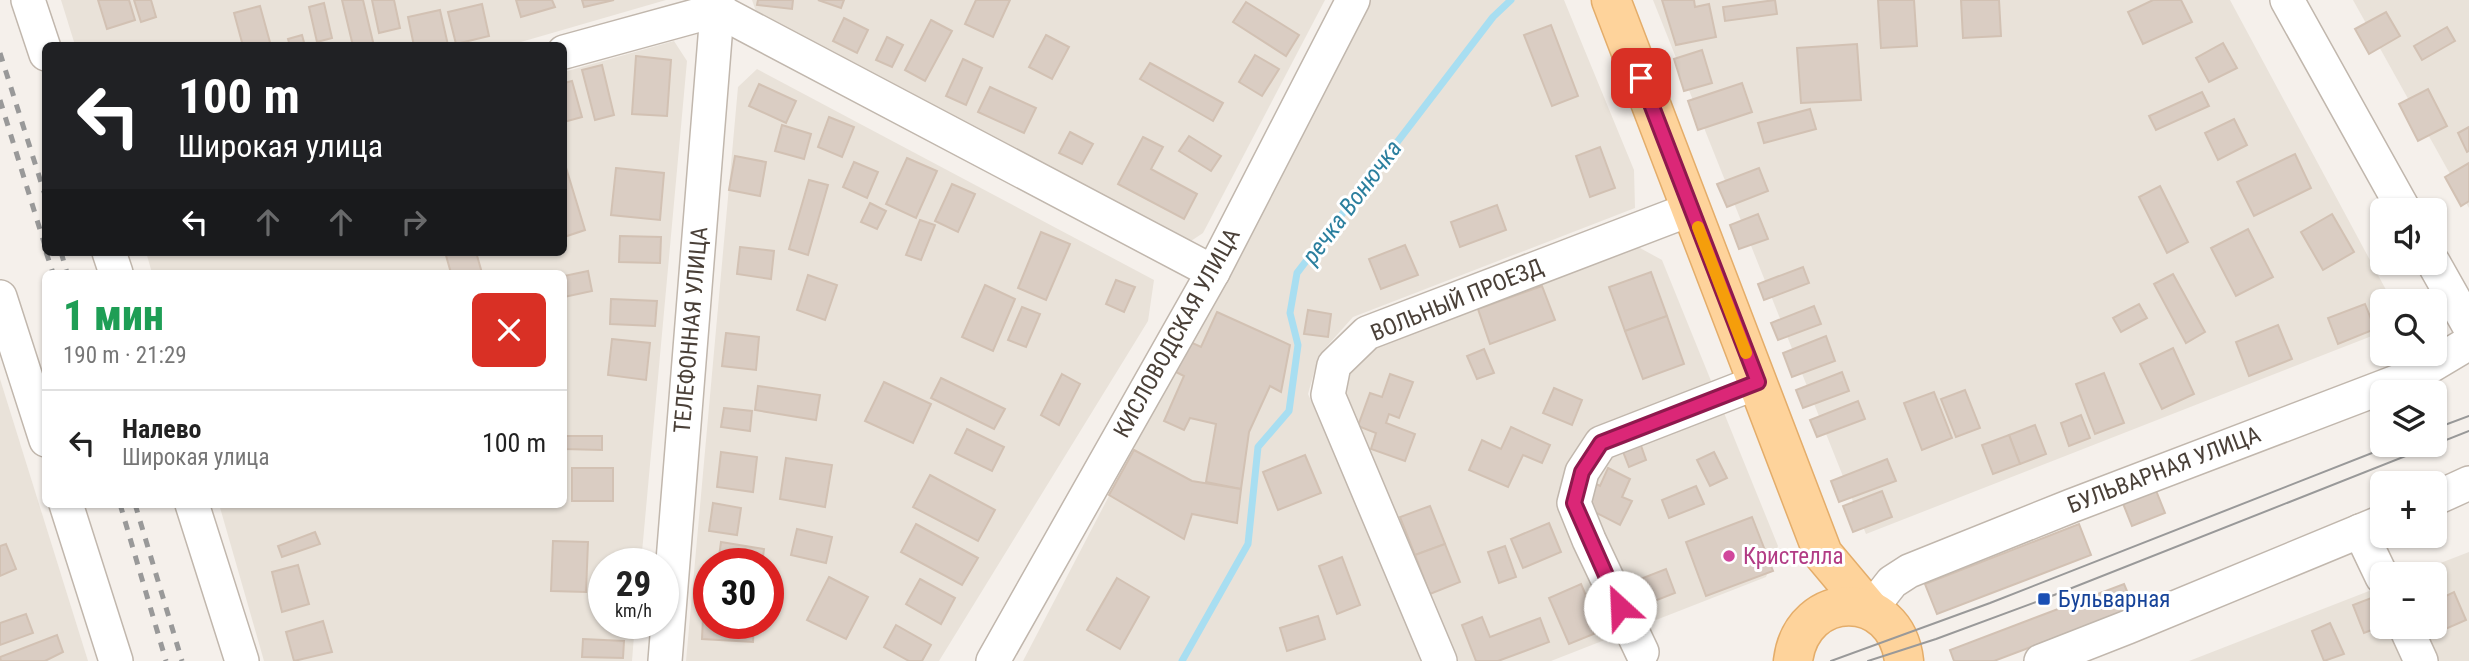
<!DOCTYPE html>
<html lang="ru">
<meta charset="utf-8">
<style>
:root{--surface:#fff;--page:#f2f2f2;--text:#222;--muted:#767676;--line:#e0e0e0}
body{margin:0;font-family:"Roboto Condensed",sans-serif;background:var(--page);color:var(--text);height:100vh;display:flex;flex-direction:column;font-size:26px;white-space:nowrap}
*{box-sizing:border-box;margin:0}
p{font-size:23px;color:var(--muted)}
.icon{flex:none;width:38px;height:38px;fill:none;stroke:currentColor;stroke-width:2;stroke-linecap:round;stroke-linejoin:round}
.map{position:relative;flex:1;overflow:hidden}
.panel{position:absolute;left:42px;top:270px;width:525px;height:238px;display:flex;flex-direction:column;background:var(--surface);border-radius:10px;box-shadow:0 2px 5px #0004}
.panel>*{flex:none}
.hud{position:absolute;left:42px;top:42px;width:525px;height:214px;border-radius:10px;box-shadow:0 2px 5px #0004;background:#202124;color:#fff;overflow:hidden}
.fabs{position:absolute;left:2370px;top:198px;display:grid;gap:14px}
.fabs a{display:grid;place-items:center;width:77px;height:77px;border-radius:10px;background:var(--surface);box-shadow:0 2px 5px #0004;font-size:35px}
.speed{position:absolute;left:588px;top:548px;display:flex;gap:14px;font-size:35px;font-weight:700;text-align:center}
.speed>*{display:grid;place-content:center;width:91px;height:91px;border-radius:50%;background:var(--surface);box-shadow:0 2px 5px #0004;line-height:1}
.speed small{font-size:18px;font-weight:400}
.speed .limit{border:10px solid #d22;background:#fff;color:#111}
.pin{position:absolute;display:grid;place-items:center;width:60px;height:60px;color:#fff;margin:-30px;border-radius:14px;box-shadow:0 4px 10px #0006}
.me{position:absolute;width:77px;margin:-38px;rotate:335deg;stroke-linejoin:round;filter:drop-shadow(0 0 5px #0008)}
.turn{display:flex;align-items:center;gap:24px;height:147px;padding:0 21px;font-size:32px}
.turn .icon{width:91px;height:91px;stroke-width:2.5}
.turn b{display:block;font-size:49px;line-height:60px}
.lanes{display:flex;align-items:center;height:66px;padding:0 21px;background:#0003;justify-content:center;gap:35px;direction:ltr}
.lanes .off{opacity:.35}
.round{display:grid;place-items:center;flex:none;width:74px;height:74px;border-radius:10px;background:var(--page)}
.head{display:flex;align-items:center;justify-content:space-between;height:119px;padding:0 21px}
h1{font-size:42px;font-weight:800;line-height:52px;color:#1e9e55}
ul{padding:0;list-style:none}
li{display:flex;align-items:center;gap:21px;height:105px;padding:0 21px;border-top:2px solid var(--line)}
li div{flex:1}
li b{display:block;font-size:26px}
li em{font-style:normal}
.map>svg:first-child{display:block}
</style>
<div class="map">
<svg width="2469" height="661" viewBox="0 0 2469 661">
<rect width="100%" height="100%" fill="#f5f0eb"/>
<g fill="#e9e2d9" fill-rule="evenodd">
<polygon points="61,0 666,0 507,46 75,45"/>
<polygon points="752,0 1325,0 1203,233 1185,245 759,20"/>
<polygon points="1363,0 1564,0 1634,170 1635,208 1353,317 1319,355 1308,394 1426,661 1023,661 1224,275"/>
<polygon points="1653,0 2230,0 2392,301 2382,301 2382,332 1866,534"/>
<polygon points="2353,0 2469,0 2469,208"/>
<polygon points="674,41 687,61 641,563 604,564 604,623 635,623 632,661 264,661 219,504 564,504 564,273 152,273 146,252 564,252 564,72"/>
<path d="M 757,69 L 1154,280 L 1148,321 L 939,661 L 686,661 L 738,87 ZM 709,564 L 768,564 L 768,623 L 709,623 Z"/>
<polygon points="1629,242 1662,260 1778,546 1766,577 1551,661 1449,661 1339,390 1342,371 1379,336"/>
<polygon points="0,379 88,661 0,661"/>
<polygon points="2469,552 2469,661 2189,661 2382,586 2382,626 2434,626 2434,574 2412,574"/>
</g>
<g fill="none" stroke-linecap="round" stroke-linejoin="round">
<polyline stroke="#a8def1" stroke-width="7" points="1182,661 1248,544 1258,447 1289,411 1298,345 1290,313 1297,273 1493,17 1511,0"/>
</g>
<g fill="#dacdc3" stroke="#d2c1b3" stroke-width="2">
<polygon points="98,0 129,0 135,20 107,29"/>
<polygon points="134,0 151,0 156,17 141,22"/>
<polygon points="342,0 363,0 374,46 353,46"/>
<polygon points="372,0 394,0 400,28 379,33"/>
<polygon points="516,0 552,0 555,7 521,17"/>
<polygon points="582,0 614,0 584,7"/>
<polygon points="758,0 793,0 792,9 757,5"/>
<polygon points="818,0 844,0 841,8"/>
<polygon points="976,0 1010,0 993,37 965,24"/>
<polygon points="1662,0 1694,0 1695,7 1709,4 1716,37 1676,45"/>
<polygon points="1775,0 1777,14 1725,21 1723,7"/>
<polygon points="1878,0 1914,0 1917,46 1881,48"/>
<polygon points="1961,0 1999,0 2001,36 1963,38"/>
<polygon points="2153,0 2181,0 2192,22 2143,44 2128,12"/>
<polygon points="1246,2 1299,35 1286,56 1233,22"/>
<polygon points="324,3 332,38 317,42 309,7"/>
<polygon points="482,4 489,36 456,44 448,12"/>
<polygon points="260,6 271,46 243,46 234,13"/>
<polygon points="440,10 448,45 414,46 408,17"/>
<polygon points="2386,12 2400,36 2369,54 2355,29"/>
<polygon points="844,18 868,30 857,53 833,41"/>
<polygon points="931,20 952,31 925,81 905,70"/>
<polygon points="1551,25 1578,96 1552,106 1524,35"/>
<polygon points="2447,27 2455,41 2422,60 2414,46"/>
<polygon points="302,35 305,46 290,46 288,39"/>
<polygon points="1046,35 1069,47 1052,79 1029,67"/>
<polygon points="887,37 903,45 892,67 876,60"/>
<polygon points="2223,43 2237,68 2209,82 2196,58"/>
<polygon points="1857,44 1861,100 1801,103 1797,48"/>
<polygon points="1702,50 1712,83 1684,91 1674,59"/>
<polygon points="1255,55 1279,69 1262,96 1239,82"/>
<polygon points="636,56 671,60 667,116 632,114"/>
<polygon points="963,59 982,68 966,105 946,96"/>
<polygon points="1150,63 1223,103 1213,121 1140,79"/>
<polygon points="602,65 614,115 595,120 582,70"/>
<polygon points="572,81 582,117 564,122 564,83"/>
<polygon points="1742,83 1752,112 1698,130 1688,101"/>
<polygon points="759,84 796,101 786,123 749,106"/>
<polygon points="990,87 1036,108 1024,133 978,112"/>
<polygon points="2428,89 2447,126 2418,141 2399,104"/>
<polygon points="2202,92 2209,106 2156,130 2149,116"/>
<polygon points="1810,109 1816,129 1764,143 1758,123"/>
<polygon points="829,117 854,127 842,157 818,147"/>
<polygon points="2234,119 2247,145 2218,160 2205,133"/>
<polygon points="782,125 811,134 804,159 775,151"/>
<polygon points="2469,127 2469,151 2467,152 2458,133"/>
<polygon points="1070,132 1093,144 1082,164 1059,153"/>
<polygon points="1189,136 1221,156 1211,171 1179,151"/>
<polygon points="1143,137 1163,147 1151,169 1197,194 1184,219 1118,184"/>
<polygon points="1600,147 1615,188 1590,197 1576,156"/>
<polygon points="2295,154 2311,188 2254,216 2237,182"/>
<polygon points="735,156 766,162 760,196 729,190"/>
<polygon points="907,158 937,171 916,218 886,204"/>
<polygon points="564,161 585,230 564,237"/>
<polygon points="854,162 878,172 867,198 843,187"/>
<polygon points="2469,163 2469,201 2461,206 2445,177"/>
<polygon points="616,168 664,173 660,220 611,215"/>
<polygon points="1759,168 1768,191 1727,207 1717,184"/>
<polygon points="809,180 828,185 808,255 789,249"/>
<polygon points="952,184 975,194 958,232 935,221"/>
<polygon points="2160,186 2188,242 2167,253 2139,197"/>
<polygon points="870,203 886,211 877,229 861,222"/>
<polygon points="1497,205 1506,230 1460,247 1451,222"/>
<polygon points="1758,214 1768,239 1739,249 1730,225"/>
<polygon points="2332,214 2354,252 2323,270 2301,232"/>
<polygon points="920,220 935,225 921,260 906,255"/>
<polygon points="2248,229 2273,277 2236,296 2211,248"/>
<polygon points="1041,232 1070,244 1046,300 1018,288"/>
<polygon points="620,236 661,237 660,263 619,262"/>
<polygon points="1405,245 1418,275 1381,289 1369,259"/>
<polygon points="740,247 774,251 771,279 737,274"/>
<polygon points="445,252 476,252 482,273 451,273"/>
<polygon points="1803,267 1809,283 1764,300 1758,284"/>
<polygon points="588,271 592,291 564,297 564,276"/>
<polygon points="1651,272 1667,316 1625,331 1609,287"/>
<polygon points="2173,274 2205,332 2186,343 2154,284"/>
<polygon points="808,275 837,285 825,320 797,310"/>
<polygon points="1116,280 1135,287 1124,312 1106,304"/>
<polygon points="985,285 1015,299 993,351 962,337"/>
<polygon points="1542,286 1555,320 1490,344 1478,309"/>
<polygon points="611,299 657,301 655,326 610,324"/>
<polygon points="2139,304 2147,318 2121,332 2113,318"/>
<polygon points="2365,304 2375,329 2338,344 2328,318"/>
<polygon points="1814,306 1821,324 1778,340 1771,323"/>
<polygon points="1022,307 1040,314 1026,347 1008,340"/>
<polygon points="1308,310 1331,314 1328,337 1304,334"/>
<polygon points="1217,312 1290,345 1281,392 1270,386 1249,432 1241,489 1206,482 1216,424 1190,418 1184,430 1164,421 1184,376 1172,370 1186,340 1201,347"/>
<polygon points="1667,316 1684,364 1643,379 1625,331"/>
<polygon points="2278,325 2292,359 2249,376 2236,342"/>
<polygon points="726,333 759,337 756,370 722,366"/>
<polygon points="1826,336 1835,361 1792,377 1783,353"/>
<polygon points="612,339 650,343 646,380 608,375"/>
<polygon points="2173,348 2194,394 2162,409 2140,364"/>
<polygon points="1484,349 1494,373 1477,379 1467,356"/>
<polygon points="1842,372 1849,391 1803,408 1796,390"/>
<polygon points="2104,373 2124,423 2095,434 2076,384"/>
<polygon points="1062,374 1080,384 1059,425 1041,415"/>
<polygon points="1390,374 1413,382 1399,418 1389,414 1386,423 1415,434 1405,461 1371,449 1376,433 1358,426 1370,393 1382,397"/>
<polygon points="941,378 1005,409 994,429 931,398"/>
<polygon points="884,382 931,404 913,443 865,421"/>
<polygon points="758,386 820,395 816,420 755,410"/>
<polygon points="1554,388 1582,400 1572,425 1543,413"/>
<polygon points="1965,390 1980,428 1956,437 1941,399"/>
<polygon points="1934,392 1952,438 1922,450 1904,403"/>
<polygon points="1858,401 1865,419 1817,437 1810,420"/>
<polygon points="724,408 752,411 750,431 721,427"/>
<polygon points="2081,415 2090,438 2069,446 2061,423"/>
<polygon points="2035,425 2046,454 2020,464 2009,435"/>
<polygon points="1511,427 1550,445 1542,463 1523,455 1508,487 1469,470 1482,440 1501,449"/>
<polygon points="967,429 1004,447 992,471 955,453"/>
<polygon points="2009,435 2020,464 1993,474 1982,445"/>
<polygon points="564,436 602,436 602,450 564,449"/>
<polygon points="1638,437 1646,460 1629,467 1620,444"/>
<polygon points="1134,450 1192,481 1241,489 1237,523 1192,514 1184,539 1109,495"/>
<polygon points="721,452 757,457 753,492 717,487"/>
<polygon points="1714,452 1727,478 1710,486 1697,460"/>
<polygon points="1305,455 1321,493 1278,510 1263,472"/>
<polygon points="786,458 832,465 825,507 780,499"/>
<polygon points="1887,459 1896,481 1839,502 1831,481"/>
<rect x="572" y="468" width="41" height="33"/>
<polygon points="1608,468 1630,479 1622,497 1632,501 1620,525 1583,506 1594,483 1600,486"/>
<polygon points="930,475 995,510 978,541 913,507"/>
<polygon points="2153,483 2165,513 2132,526 2120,496"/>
<polygon points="1696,486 1704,504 1669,518 1662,500"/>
<polygon points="1882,491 1892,517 1853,532 1843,506"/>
<polygon points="713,503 741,508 737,535 709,531"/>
<polygon points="1430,506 1445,544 1415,555 1400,517"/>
<polygon points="1752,517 1773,571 1706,596 1686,542"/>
<polygon points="1549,523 1561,552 1523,568 1511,539"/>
<polygon points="916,524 978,558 962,585 901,552"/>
<polygon points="2079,524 2091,555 1937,614 1925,584"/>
<polygon points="797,529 832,537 826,563 791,555"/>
<polygon points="315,532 320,544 282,557 278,546"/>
<polygon points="553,541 588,542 586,592 551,591"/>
<polygon points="721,542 764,549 762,564 718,564"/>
<polygon points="6,544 16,569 0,576 0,546"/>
<polygon points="1445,544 1460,582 1430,594 1415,555"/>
<polygon points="1505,546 1516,577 1499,583 1488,552"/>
<polygon points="1342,557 1360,605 1337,614 1319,566"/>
<polygon points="298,565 309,604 282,612 272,572"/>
<polygon points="1666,569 1675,593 1639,607 1630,583"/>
<polygon points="829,577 868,597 846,639 807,620"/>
<polygon points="1117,578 1149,597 1120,649 1087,630"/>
<polygon points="920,579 955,598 941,624 906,604"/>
<polygon points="2434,580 2442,598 2454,592 2466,620 2418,641 2411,626 2434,626"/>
<polygon points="1581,584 1601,631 1569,644 1549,598"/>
<polygon points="2124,584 2134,608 1994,661 1954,661 1950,650"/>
<polygon points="704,595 709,595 709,623 754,623 753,642 702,639"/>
<polygon points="2374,597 2382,616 2382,626 2364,633 2353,605"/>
<polygon points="26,614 33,633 0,645 0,623"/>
<polygon points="1318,616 1325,639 1287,651 1280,628"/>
<polygon points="1482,617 1490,637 1540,618 1549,642 1498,661 1476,661 1462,625"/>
<polygon points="323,621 332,652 294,661 286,632"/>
<polygon points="2330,623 2344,654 2324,661 2312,631"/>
<polygon points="896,625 931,645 922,661 909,661 884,647"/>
<polygon points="57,635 63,652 45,661 1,661 0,657"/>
<polygon points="583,639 624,641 623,658 582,657"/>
</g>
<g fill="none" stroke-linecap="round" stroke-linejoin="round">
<g stroke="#c1b7ad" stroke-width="36">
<g id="minor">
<polyline points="28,0 46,54"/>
<polyline points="2287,0 2404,210"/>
<polyline points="564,52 717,10 1213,272"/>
<polyline points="109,252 116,273"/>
<polyline points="2433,262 2469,326"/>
<polyline points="0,297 46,440"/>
<polyline points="2434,499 2469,483"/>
<polyline points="66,504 116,661"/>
<polyline points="192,504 242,661"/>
<polyline points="2360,531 2382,577"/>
<polyline points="1870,610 1892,582 1909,571 2071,506 2417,374 2469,343"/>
<polyline points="2405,626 2421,661"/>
<polyline points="1642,652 1589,540 1574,503 1582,472 1601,443 1758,382"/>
<polyline points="665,661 718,0"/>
<polyline points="993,661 1213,272 1353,0"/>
<polyline points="1440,661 1328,395 1334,365 1367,333 1691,209"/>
<polyline points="2041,661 2128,627 2382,522"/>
</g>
</g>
<g stroke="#e4ad6a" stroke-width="41">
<g id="major">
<polyline points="1611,0 1823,554 1870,610"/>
<path d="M 1793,661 C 1802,588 1896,588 1904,661"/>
</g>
</g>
<use href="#minor" stroke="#fff" stroke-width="33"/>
<use href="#major" stroke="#fed39b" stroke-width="38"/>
<g stroke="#999" stroke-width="2">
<polyline points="2434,429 2469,416"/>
<polyline points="1831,661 1990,603 2395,444"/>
<polyline points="1868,661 1936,639 2044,599 2469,431"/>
</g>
<g stroke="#999" stroke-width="5" stroke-dasharray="9 9" stroke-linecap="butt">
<polyline points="0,53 46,198"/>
<polyline points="0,100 46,249"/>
<polyline points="46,252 53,273"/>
<polyline points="61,252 67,273"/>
<polyline points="120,504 166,661"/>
<polyline points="135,504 182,661"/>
</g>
</g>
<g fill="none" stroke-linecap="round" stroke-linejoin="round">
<g stroke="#8e194d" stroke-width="18">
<polyline id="route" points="1620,607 1574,503 1582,472 1601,443 1758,382 1641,78"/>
</g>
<use href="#route" stroke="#db2777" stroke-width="12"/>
<polyline stroke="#f59e0b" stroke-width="12" points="1698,227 1746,353"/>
</g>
<circle fill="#d1479c" stroke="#fff" stroke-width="2.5" cx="1729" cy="556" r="7"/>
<rect fill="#1a4fb4" stroke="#fff" stroke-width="2.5" x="2037" y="592" width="14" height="14" rx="3.5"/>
<g text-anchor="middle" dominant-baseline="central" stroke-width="6" stroke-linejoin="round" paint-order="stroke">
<g font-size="23" fill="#4a4038" stroke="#fff">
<text transform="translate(1457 300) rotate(-22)">ВОЛЬНЫЙ ПРОЕЗД</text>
<text transform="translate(691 330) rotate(-85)">ТЕЛЕФОННАЯ УЛИЦА</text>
<text transform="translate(1177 333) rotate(-61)">КИСЛОВОДСКАЯ УЛИЦА</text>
<text transform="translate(2164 470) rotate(-21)">БУЛЬВАРНАЯ УЛИЦА</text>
</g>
<g font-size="23" fill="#b23c85" stroke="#fff" text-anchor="start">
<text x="1743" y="556">Кристелла</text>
</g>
<g font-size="23" fill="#164399" stroke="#fff" text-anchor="start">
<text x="2058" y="599">Бульварная</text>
</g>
<g font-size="24" font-style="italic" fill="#2b7f9e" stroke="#fff">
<text transform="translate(1352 202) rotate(-53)">речка Вонючка</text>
</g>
</g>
</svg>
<div class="fabs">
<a><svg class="icon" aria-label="sound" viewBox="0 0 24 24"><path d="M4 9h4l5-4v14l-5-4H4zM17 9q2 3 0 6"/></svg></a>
<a><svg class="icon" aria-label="search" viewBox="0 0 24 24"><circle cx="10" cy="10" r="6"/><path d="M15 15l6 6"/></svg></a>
<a><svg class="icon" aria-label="layers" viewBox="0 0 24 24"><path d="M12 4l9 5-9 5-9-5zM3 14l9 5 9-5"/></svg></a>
<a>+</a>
<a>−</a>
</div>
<div class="speed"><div>29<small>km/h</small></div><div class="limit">30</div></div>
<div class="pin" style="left:1641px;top:78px;background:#d93025"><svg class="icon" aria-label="arrive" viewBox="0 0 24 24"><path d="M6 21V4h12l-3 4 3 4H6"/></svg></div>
<svg class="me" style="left:1620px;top:607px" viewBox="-20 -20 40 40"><circle r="19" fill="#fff"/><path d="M0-13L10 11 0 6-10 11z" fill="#db2777"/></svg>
<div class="hud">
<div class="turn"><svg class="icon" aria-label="left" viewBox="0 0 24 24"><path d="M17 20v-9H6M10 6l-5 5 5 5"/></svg><div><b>100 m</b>Широкая улица</div></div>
<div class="lanes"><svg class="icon" aria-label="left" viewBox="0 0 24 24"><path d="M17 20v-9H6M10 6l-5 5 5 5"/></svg><svg class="icon off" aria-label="ahead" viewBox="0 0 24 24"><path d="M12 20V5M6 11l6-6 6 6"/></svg><svg class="icon off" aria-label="ahead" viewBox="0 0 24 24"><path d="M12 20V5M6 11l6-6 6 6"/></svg><svg class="icon off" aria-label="right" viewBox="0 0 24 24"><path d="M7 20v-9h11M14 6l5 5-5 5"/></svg></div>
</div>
<section class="panel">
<div class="head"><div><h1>1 мин</h1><p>190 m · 21:29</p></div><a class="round" style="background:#d93025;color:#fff"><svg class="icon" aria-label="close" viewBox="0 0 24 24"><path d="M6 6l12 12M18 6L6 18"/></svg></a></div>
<ul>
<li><svg class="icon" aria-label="left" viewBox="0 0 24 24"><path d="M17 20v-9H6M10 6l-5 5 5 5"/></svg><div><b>Налево</b><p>Широкая улица</p></div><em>100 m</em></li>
</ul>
</section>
</div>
